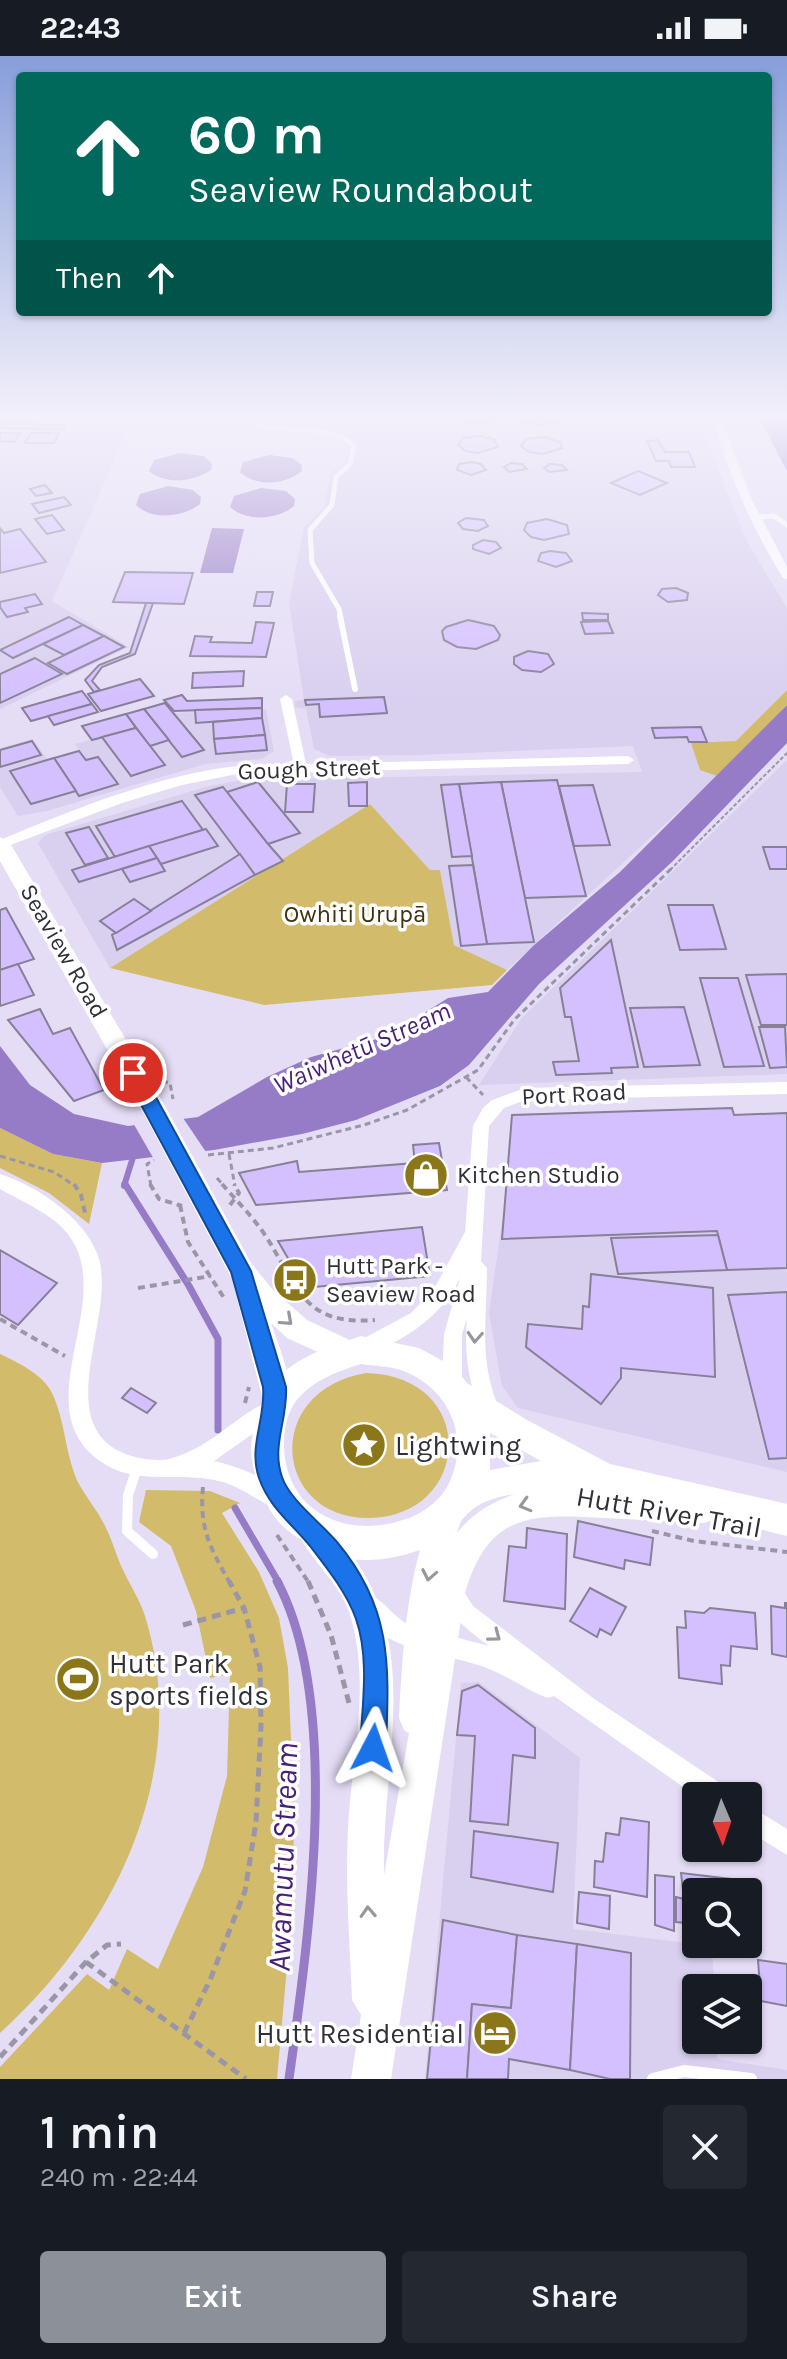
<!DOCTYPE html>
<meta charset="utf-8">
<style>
:root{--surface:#171b24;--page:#242831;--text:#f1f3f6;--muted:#9ea1a6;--accent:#8c9099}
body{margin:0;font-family:Karla,sans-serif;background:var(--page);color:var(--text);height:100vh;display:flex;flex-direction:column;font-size:30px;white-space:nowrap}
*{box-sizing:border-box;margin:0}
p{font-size:26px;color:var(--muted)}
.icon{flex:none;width:44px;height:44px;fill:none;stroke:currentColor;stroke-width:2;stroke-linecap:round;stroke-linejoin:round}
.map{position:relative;height:2023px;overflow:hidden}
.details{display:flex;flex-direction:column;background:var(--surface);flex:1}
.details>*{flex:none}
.top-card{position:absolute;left:16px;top:16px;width:756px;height:244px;border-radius:8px;box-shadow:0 2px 6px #0004;background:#00695c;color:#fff;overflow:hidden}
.needle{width:52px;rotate:178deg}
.controls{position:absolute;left:682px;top:1726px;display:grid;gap:16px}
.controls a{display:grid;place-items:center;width:80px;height:80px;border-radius:8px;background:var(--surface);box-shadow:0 2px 6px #0004;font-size:40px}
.pin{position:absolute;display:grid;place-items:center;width:68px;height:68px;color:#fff;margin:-34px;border:4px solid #fff;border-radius:50%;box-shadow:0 2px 8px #0007}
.me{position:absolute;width:88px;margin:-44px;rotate:4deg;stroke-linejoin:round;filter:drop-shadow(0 0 6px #0008)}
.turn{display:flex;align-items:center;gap:28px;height:168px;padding:0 40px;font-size:36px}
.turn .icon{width:104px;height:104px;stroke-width:2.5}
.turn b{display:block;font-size:56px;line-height:68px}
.then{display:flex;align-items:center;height:76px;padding:0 40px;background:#0003;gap:16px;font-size:30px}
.round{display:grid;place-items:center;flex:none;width:84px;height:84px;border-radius:8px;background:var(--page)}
.head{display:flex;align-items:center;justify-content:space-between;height:136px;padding:0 40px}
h1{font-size:48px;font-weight:600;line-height:60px}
.button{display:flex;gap:16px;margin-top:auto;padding:16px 40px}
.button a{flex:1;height:92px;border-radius:8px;background:var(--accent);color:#fff;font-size:32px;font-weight:600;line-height:92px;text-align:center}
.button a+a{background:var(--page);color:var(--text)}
.status{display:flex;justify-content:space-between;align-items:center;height:56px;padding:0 40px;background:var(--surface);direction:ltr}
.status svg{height:22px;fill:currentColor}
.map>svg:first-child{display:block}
</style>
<div class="status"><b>22:43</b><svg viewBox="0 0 49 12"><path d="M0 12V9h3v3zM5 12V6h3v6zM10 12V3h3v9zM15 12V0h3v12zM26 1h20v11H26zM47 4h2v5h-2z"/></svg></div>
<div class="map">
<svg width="787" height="2023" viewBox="0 0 787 2023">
<rect width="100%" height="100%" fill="#e5ddf6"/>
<g fill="#d9cfef">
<polygon points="0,360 698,360 745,482 787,552 787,634 736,685 700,713 717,720 507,914 454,889 440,814 430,814 370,748 110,912 38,787 45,779 205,731 242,724 642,716 633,690 419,699 330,700 314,693 306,653 295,651 295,645 304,644 289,547 304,471 325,450 330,417 346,406 348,390 340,384 311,377 128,373 52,545 129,591 0,653"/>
<polygon points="161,647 171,657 266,653 274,695 262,703 205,708 47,755 18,760 0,731 0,692 33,683 47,703 79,694 75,688 90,684 80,670"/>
<polygon points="787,704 787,1018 479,1029 522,962"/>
<polygon points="787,1058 787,1416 518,1352 502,1330 489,1257 515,1075"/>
<polygon points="479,1626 580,1702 573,1873 712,1890 714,1932 696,1932 696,1984 716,1984 717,2003 787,2014 787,2023 425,2023 461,1627"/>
</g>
<g fill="#d2bc6c">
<polygon points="787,634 787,649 717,720 700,714 691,687 736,685"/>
<polygon points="370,748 430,814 440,814 454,889 507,914 492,929 264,949 110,912"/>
<polygon points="0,1072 53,1098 102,1107 89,1168 49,1137 0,1112"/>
<path d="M 0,1298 C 17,1306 44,1319 52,1337 C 66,1366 65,1402 80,1430 C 87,1442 96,1453 103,1466 C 112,1482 116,1500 124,1516 C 131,1531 140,1544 145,1560 C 193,1715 114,1874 0,1977 Z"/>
<path d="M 366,1317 C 480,1320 472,1461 369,1462 C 274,1463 261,1335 366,1317 Z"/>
<polygon points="146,1434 210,1435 240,1447 222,1457 259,1516 279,1562 288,1612 294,1756 293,1844 277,2023 0,2023 0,2011 87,1918 109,1934 127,1893 158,1913 203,1811 227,1720 230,1618 210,1622 196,1555 171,1490 139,1466"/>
</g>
<g fill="#967cc6">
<polygon points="758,360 787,360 787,415"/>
<path d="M 180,397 L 204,400 L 212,408 L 211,414 C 194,426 165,429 149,415 L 154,404 Z"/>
<path d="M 269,399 L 293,402 L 302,409 L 302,415 C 285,429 256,431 240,416 L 243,406 Z"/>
<path d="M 168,430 L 193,434 L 201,441 L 200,448 C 183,461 152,465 136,449 L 140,438 Z"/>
<path d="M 261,432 L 286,435 L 295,443 L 294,450 C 277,464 247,466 230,451 L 234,440 Z"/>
<polygon points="212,472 244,473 233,517 200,517"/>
<polygon points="787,649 787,687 673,805 539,928 469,1009 440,1030 356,1064 302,1078 214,1094 102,1107 53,1098 0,1072 0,990 30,1029 74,1058 128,1070 198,1061 267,1021 311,1001 388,980 448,942 488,936 533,890 620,816"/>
</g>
<polygon fill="#e5ddf6" points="181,1059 208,1099 155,1105 132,1065"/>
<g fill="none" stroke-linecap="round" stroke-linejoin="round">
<polyline stroke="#967cc6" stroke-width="6" points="124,1130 134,1098"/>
<g stroke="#967cc6" stroke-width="7">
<polyline points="125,1128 189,1230 218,1283 218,1374"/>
<polyline points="235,1452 279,1527"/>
</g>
<path stroke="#967cc6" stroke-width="9" d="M 277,1525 C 343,1649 308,1886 289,2023"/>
</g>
<g fill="#d4c0ff" stroke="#878097" stroke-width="2">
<polygon points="459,360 499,360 493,365 479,367 466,365"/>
<polygon points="520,360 559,360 560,361 554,367 541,369 527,367"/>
<polygon points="0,368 65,369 63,373 0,372"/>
<polygon points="0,377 20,377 15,386 0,385"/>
<polygon points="31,377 59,377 54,387 25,387"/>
<polygon points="481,380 494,383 498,391 478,397 465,395 458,389 463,382"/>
<polygon points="544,381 560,386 562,392 543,398 529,396 521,390 526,383"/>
<polygon points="658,384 665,396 689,396 695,411 671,411 669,405 656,405 647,385"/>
<polygon points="472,406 481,408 486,414 471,419 457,414 459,408"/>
<polygon points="511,407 522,408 527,413 509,416 504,411"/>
<polygon points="550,408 562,409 567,414 549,416 544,412"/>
<polygon points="638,415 667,427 640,439 611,427"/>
<polygon points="45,429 52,437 36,440 30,433"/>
<polygon points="64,441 71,449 39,457 32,448"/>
<polygon points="52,459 64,474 47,478 35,463"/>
<polygon points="466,462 484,464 488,470 478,475 463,473 458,467"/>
<polygon points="547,463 567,469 569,478 544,484 531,481 524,474 527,467"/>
<polygon points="0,472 4,477 20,473 46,506 0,517"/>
<polygon points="483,484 496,486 501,492 489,498 473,493 473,489"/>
<polygon points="550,495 566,497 572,505 556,511 538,505 541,497"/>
<polygon points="125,516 193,517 184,548 113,546"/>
<polygon points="676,532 688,537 687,544 668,546 658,539 662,533"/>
<polygon points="257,536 273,536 270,550 254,550"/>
<polygon points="35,538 42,548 25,552 28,556 7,561 0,551 0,546"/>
<polygon points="146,547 153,547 135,598 102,611 92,625 100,634 94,636 85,624 99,609 130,597"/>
<polygon points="582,557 608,558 608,564 583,564"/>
<polygon points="69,561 83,569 13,602 0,594"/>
<polygon points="468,564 494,570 500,579 498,584 476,593 457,591 444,584 442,575 446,571"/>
<polygon points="608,565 613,577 585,578 581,566"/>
<polygon points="256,566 274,567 266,601 190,600 195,580 212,581 210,586 252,587"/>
<polygon points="83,569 104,580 64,599 43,588"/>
<polygon points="104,580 124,591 67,618 48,607"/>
<polygon points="528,595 548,598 554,608 541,616 522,614 514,608 514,601"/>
<polygon points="35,602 62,618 0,647 0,618"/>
<polygon points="244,615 243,630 192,632 193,617"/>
<polygon points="140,623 154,640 101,655 88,638"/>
<polygon points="82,635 92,648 31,665 22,652"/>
<polygon points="182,639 187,645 262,642 262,652 174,655 164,644"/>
<polygon points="384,641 387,657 320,661 319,648 306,649 305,644"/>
<polygon points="165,647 204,694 182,701 144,653"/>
<polygon points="92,648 98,656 54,669 48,660"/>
<polygon points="262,652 262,662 196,667 195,654"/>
<polygon points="144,653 169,684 150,690 126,658"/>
<polygon points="126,658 136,672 92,684 82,670"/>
<polygon points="262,662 265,679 214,683 213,666"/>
<polygon points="701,671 707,686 689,686 687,681 655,682 652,672"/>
<polygon points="136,672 165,709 131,720 102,681"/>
<polygon points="265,679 267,694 216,698 214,683"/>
<polygon points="32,685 41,699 0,711 0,694"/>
<polygon points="79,695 86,704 98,701 118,728 79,740 54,702"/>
<polygon points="54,702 76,735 31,748 10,715"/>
<polygon points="557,724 586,840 525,842 501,726"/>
<polygon points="258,726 300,777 268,788 227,736"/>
<polygon points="367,726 367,750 349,750 348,727"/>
<polygon points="501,726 525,842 534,886 487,888 459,728"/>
<polygon points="287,728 315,728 313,756 285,756"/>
<polygon points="459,728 472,800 452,801 441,729"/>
<polygon points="593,729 610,789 574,790 559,730"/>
<polygon points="223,731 268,788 283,805 255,819 195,739"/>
<polygon points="182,745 203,774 115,801 96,770"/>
<polygon points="89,771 108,802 85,809 66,777"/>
<polygon points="206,773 218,790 161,808 149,790"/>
<polygon points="149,790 157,802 79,826 72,814"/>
<polygon points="763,791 787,791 787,813 770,813"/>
<polygon points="240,798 255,819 117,894 112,879"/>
<polygon points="157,802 165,815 130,826 122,813"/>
<polygon points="473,809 487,888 461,890 449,810"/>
<polygon points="134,843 151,855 116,877 100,865"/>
<polygon points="668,849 713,849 726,893 680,894"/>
<polygon points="6,852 34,903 0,914 0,854"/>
<polygon points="611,884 638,1011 611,1012 612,1017 556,1019 553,1006 579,1005 571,961 565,961 560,932"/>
<polygon points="18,908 34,939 0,950 0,914"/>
<polygon points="787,918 787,969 761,969 746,919"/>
<polygon points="700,922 738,922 764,1010 724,1011"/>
<polygon points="684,951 700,1009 644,1011 630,952"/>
<polygon points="40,953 53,978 70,972 104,1034 74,1045 8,964"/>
<polygon points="759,971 785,971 787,1011 770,1012"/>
<polygon points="732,1052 734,1059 787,1057 787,1212 727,1214 717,1175 502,1183 512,1059"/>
<polygon points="439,1087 447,1134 256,1149 239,1117 297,1105 299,1116 415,1107 413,1089"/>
<polygon points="422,1171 430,1220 314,1231 300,1223 278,1185"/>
<polygon points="718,1179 727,1214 618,1218 611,1182"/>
<polygon points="0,1194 57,1227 18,1269 0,1258"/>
<polygon points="591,1218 713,1232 715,1321 621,1312 621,1322 601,1348 526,1291 528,1268 582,1273 583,1250 589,1251"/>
<polygon points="787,1236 787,1402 769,1403 728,1239"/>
<polygon points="131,1332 156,1347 147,1357 122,1342"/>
<polygon points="578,1465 653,1482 650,1509 625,1504 624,1513 574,1501"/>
<polygon points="527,1472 567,1478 565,1553 504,1545 509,1490 526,1492"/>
<polygon points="590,1532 626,1551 611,1579 600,1573 597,1581 570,1565"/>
<polygon points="785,1547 787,1547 787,1601 772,1598 771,1550 785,1552"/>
<polygon points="710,1552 755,1557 757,1593 731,1590 730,1610 721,1609 722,1628 679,1622 677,1571 686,1572 685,1555 704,1557"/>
<polygon points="478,1629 535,1672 535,1702 513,1699 508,1769 470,1765 475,1680 457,1679 462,1635"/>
<polygon points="621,1762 649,1766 647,1841 594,1831 595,1805 603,1806 606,1777 619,1779"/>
<polygon points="474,1775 558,1787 553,1836 471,1821"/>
<polygon points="681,1817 739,1824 739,1836 696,1836 696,1868 676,1866 676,1841 684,1843"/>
<polygon points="655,1819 674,1821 674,1875 655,1869"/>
<polygon points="579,1836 610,1840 609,1873 577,1867"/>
<polygon points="443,1864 517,1879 511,1952 472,1948 467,2023 427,2023"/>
<polygon points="517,1879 577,1888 570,2014 509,2003 508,2023 467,2023 472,1948 511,1952"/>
<polygon points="577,1888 631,1897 630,2023 610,2023 570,2014"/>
<polygon points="758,1904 787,1908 787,1950 761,1945"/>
</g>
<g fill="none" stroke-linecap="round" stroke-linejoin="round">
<polyline stroke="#9b95a8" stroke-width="2" stroke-dasharray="4 2" stroke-linecap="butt" points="670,814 787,697"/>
<g stroke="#9b95a8" stroke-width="3" stroke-dasharray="6 4" stroke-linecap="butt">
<polyline points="466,1021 483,1039"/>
<polyline points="162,1025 170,1027 173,1043"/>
<polyline points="229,1098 235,1130"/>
<polyline points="208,1099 273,1092 364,1069 407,1054 478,1014 514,964 672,812"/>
<polyline points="0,1100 54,1116 75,1130"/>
<polyline points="217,1122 224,1130"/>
<polyline points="151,1130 147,1108 154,1104"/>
</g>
<g stroke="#9b95a8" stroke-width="4" stroke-dasharray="7 5" stroke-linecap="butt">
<polyline points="74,1128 81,1139 86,1161"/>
<polyline points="150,1128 159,1143 182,1150"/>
<path d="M 222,1128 C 236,1144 251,1159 263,1176 C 298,1228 300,1270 375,1264"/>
<polyline points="180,1149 188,1186 226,1245"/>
<polyline points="230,1149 239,1137 234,1128"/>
<polyline points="138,1232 211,1220"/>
<polyline points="0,1263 65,1300"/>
<polyline points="245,1347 249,1331"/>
<path d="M 203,1431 C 199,1472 210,1492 230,1527"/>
<polyline points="652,1475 694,1485 787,1496"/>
<polyline points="277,1479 309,1527"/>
</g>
<g stroke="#9b95a8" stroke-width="5" stroke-dasharray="9 6" stroke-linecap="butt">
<polyline points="308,1525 331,1579 349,1647"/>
<polyline points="183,1569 244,1552"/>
<polyline points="86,1906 246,2023"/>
<polyline points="184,1977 210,1924 245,1835 256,1766 261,1670 260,1611 244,1552 229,1525"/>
<polyline points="0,2001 86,1906 107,1889 121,1888"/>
</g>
<g stroke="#fff" stroke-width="5">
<path d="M 251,360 L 262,371 C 293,375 328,370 354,389 L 350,408 L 336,421 L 332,449 L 310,474 L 312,507 L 339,553 L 341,562"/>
<polyline points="757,461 774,460 787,469"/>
</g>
<polyline stroke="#fff" stroke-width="6" points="340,560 355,633"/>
<polyline stroke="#fff" stroke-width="10" points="137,1412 128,1439 127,1475 153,1498"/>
<polyline stroke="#fff" stroke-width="12" points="653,2023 684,2015 751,2023"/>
<g fill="#fff" fill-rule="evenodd">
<path d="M 712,360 L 720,360 L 751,442 L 787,511 L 787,523 L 783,522 C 752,472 728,417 712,360 Z"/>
<path d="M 286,639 L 292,643 L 306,708 L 628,700 L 634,704 L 628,708 L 237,718 L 182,729 L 122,747 L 0,793 L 0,784 C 69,755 163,717 238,710 C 256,708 275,709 294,709 L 280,643 Z"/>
<path d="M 787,1026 L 787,1038 L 525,1044 L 504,1052 L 489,1070 L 481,1205 L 487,1212 C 487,1263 478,1306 500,1354 L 497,1360 L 490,1363 L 483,1360 C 468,1327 464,1299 467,1263 L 462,1278 L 462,1327 L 459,1333 L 452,1336 L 445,1333 L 442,1327 L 444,1278 L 460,1222 C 440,1262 408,1281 369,1299 L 362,1301 L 355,1299 L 352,1293 L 355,1287 L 411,1257 L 434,1233 L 465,1176 L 473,1070 L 483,1052 L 492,1044 L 525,1032 Z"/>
<path d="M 0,1118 C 37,1130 82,1160 97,1197 C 120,1254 50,1362 121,1396 C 133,1402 156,1406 169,1403 C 212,1392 237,1357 274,1343 L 281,1346 L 284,1352 L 281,1358 L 214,1405 C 233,1409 282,1426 289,1444 L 286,1451 L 279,1454 C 258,1446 241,1430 219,1425 C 179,1415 136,1431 100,1405 C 24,1352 116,1246 70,1181 C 55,1159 23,1146 0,1133 Z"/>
<path d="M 453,1528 L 461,1531 L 473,1550 L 593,1642 L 726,1731 L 729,1740 L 696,1740 L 554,1640 L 548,1642 L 540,1639 C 523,1631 507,1620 489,1613 C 447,1595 379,1599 358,1549 L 361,1541 L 369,1538 C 385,1545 393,1561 409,1569 L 489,1590 C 469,1575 452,1563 442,1539 L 445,1531 Z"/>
<polygon points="748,1749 787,1773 787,1799 748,1775"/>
</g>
<g fill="#fff" fill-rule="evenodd">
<path d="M 0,781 L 10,787 L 165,1050 L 251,1207 L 273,1234 L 307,1264 L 356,1287 L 360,1296 L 356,1305 L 346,1309 L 287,1282 L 271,1267 C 279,1292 298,1331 286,1356 L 276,1360 L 266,1356 L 232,1223 L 145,1060 L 0,805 Z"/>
<path d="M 544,1429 L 704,1437 L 715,1441 L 720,1452 L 715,1463 L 704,1467 C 671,1465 638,1464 605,1462 C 531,1458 489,1456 465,1537 L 391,2023 L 351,2023 L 361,1959 L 352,1944 C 350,1887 345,1831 348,1774 C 351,1703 371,1633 351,1562 C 342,1528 311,1506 297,1475 L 302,1464 L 313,1460 C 330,1466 340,1483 351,1498 C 423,1594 381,1709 384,1819 L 409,1677 L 404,1674 L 399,1662 C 403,1588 407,1514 437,1445 L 448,1441 L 459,1445 L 464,1456 L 457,1477 C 480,1448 509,1439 544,1429 Z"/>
</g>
<path fill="#fff" fill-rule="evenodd" d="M 361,1280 L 419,1292 L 454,1311 L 467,1327 L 527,1364 L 610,1408 L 787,1448 L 787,1480 C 712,1462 633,1433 555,1435 C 530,1436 495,1437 473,1453 C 463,1461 454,1474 443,1482 C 417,1500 374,1508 343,1502 C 334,1501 324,1495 315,1491 C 296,1482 276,1469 267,1448 C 248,1406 245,1387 264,1344 C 282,1303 322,1294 361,1280 ZM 361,1308 C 374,1310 391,1310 403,1315 C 451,1333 471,1384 448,1429 C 441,1444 422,1458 406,1463 C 348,1484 285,1457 284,1389 C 284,1375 286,1360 294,1348 C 310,1325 336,1316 361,1308 ZM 490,1377 L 541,1405 L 490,1414 Z"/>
</g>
<defs><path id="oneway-chevron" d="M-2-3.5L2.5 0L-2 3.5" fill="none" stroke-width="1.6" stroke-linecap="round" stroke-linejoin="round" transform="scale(2)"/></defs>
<g stroke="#98979c">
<use href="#oneway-chevron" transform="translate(287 1264) rotate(42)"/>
<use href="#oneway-chevron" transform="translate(475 1281) rotate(94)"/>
<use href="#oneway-chevron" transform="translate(525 1449) rotate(164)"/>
<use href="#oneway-chevron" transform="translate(429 1519) rotate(101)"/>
<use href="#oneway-chevron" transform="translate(495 1580) rotate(37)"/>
<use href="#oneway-chevron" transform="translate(368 1856) rotate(-93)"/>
</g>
<linearGradient id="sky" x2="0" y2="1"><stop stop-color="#879eda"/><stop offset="0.56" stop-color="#f3f0fb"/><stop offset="1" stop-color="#f3f0fb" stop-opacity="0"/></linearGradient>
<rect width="787" height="643" fill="url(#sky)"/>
<path fill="#1a73e8" stroke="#114b97" stroke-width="2" d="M 133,1010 L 140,1012 L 251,1215 L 286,1331 C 288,1363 271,1390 282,1421 C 289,1443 321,1467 337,1486 C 393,1553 389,1610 386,1692 L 382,1702 L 373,1706 L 364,1702 L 360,1692 C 362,1651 370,1603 356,1563 C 347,1537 327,1512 310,1490 C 291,1467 269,1451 259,1422 C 248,1390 266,1363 263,1331 L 231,1216 L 124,1017 Z"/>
<defs>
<g id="shop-disc" transform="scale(2.3)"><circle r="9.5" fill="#8c761a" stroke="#fff"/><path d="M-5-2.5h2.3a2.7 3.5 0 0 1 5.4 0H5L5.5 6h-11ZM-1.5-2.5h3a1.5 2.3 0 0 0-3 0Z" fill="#fff"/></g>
<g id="bus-disc" transform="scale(2.3)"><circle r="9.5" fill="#8c761a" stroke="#fff"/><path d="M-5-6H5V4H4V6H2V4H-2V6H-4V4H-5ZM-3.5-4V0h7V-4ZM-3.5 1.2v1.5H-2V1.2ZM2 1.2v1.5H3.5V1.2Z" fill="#fff"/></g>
<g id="sight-disc" transform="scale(2.3)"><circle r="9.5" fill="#8c761a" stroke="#fff"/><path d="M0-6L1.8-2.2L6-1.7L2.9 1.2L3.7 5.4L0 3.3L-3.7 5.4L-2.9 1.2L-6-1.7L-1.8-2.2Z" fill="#fff"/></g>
<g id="stadium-disc" transform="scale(2.3)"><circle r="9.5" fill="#8c761a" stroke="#fff"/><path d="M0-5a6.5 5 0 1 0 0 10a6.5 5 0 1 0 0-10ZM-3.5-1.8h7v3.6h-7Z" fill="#fff"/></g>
<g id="hotel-disc" transform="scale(2.3)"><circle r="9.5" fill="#8c761a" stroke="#fff"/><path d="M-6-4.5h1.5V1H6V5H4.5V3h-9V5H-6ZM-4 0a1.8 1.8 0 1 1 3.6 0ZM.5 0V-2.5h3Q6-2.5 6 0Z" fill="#fff"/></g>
</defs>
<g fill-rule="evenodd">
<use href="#shop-disc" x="426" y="1119"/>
<use href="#bus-disc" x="295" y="1224"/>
<use href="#sight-disc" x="364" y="1389"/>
<use href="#stadium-disc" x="78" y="1623"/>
<use href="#hotel-disc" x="495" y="1977"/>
</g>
<g text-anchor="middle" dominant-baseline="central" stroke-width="7" stroke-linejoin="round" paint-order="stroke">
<g font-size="24" fill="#312f38" stroke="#fff">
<text transform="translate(309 713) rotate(-2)">Gough Street</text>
<text transform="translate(64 895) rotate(60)">Seaview Road</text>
<text transform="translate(574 1038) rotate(-3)">Port Road</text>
</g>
<g font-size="24" fill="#3e340e" stroke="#fff">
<text x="355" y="858">Owhiti Urupā</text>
</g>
<g font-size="24" fill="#312f38" stroke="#fff" text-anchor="start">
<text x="457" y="1119">Kitchen Studio</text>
<text x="326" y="1210">Hutt Park -<tspan x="326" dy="28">Seaview Road</tspan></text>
</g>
<g font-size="26" font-style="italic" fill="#461f77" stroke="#fff">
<text transform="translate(362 992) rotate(-24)">Waiwhetū Stream</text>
</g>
<g font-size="28" fill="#312f38" stroke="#fff" text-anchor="start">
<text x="395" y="1389">Lightwing</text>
<text x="109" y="1607">Hutt Park<tspan x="109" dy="32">sports fields</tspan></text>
<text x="464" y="1977" text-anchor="end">Hutt Residential</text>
</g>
<g font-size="28" fill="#312f38" stroke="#fff">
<text transform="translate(669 1456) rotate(10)">Hutt River Trail</text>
</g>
<g font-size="32" font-style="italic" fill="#461f77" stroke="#fff">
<text transform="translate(283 1801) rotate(-88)">Awamutu Stream</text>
</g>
</g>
</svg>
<div class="controls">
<a><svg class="needle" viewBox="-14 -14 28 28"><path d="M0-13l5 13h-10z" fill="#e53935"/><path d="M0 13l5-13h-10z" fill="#9ea1a6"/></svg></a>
<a><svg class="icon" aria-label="search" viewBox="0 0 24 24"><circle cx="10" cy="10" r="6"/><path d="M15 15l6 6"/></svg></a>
<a><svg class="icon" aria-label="layers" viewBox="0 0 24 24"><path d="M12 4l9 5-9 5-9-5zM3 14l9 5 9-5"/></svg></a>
</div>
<div class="pin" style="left:133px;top:1017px;background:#d93025"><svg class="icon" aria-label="arrive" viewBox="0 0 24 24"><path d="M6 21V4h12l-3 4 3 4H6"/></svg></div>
<svg class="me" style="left:373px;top:1692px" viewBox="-20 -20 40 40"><path d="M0-17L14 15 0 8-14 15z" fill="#1a73e8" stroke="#fff" stroke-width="4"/></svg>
<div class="top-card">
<div class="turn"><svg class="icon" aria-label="ahead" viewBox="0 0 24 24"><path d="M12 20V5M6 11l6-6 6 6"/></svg><div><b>60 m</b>Seaview Roundabout</div></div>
<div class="then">Then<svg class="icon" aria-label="ahead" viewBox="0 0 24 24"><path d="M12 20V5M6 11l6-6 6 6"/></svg></div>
</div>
</div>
<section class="details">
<div class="head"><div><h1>1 min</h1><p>240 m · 22:44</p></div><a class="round"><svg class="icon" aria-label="close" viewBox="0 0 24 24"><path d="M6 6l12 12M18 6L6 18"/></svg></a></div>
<div class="button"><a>Exit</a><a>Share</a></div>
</section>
